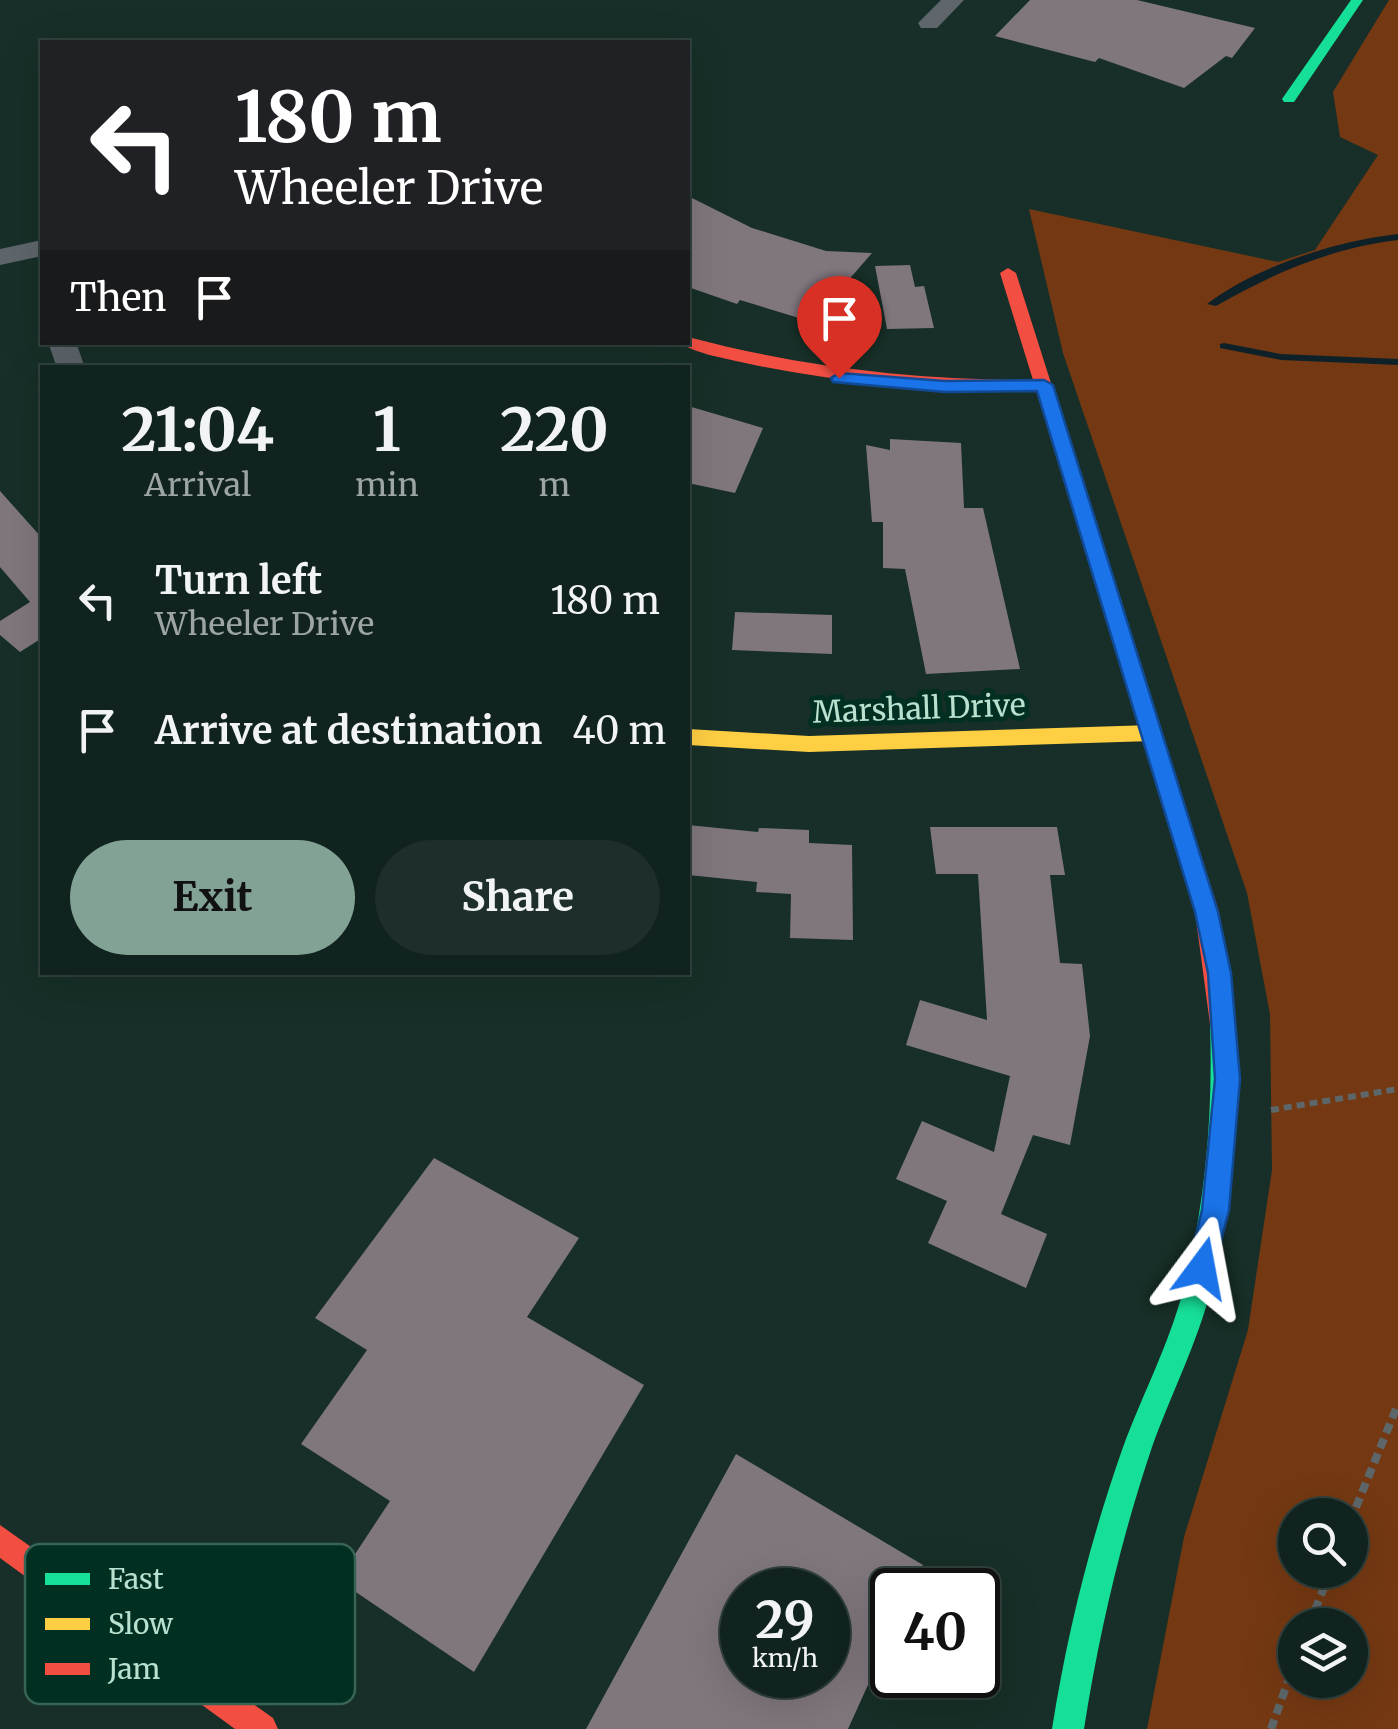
<!DOCTYPE html>
<style>
:root{--surface:#11231e;--page:#1e2f2b;--text:#f1f3f6;--muted:#9ca4a4;--line:#30403c;--accent:#81a295}
body{margin:0;font-family:Merriweather,serif;background:var(--page);color:var(--text);height:100vh;display:flex;flex-direction:column;font-size:38px;white-space:nowrap}
*{box-sizing:border-box;margin:0}
p{font-size:32px;color:var(--muted)}
.icon{flex:none;width:55px;height:55px;fill:none;stroke:currentColor;stroke-width:2;stroke-linecap:round;stroke-linejoin:round}
.map{position:relative;flex:1;overflow:hidden}
.drawer{position:absolute;left:40px;top:365px;width:650px;height:610px;display:flex;flex-direction:column;background:var(--surface);border-radius:0px;box-shadow:0 10px 40px #0002,0 0 0 2px var(--line)}
.drawer>*{flex:none}
.banner{position:absolute;left:40px;top:40px;width:650px;height:305px;border-radius:0px;box-shadow:0 10px 40px #0002,0 0 0 2px var(--line);background:#202124;color:#fff;overflow:hidden}
.tools{position:absolute;left:1278px;top:1498px;display:grid;gap:20px}
.tools a{display:grid;place-items:center;width:90px;height:90px;border-radius:50%;background:var(--surface);box-shadow:0 10px 40px #0002,0 0 0 2px var(--line);font-size:50px}
.speed{position:absolute;left:720px;top:1568px;display:flex;gap:20px;font-size:50px;font-weight:700;text-align:center}
.speed>*{display:grid;place-content:center;width:130px;height:130px;border-radius:50%;background:var(--surface);box-shadow:0 10px 40px #0002,0 0 0 2px var(--line);line-height:1}
.speed small{font-size:25px;font-weight:400}
.speed .limit{border:5px solid #111;border-radius:15px;background:#fff;color:#111}
.pin{position:absolute;display:grid;place-items:center;width:85px;height:85px;color:#fff;margin:-102px -42px;border-radius:50% 50% 50% 0;rotate:-45deg;box-shadow:0 0 10px #0007}
.pin .icon{rotate:45deg}
.me{position:absolute;width:110px;margin:-55px;rotate:13deg;stroke-linejoin:round;filter:drop-shadow(0 0 8px #0008)}
.turn{display:flex;align-items:center;gap:35px;height:210px;padding:0 30px;font-size:45px}
.turn .icon{width:130px;height:130px;stroke-width:2.5}
.turn b{display:block;font-size:70px;line-height:85px}
.then{display:flex;align-items:center;height:95px;padding:0 30px;background:#0003;gap:20px;font-size:38px}
.eta{display:flex;justify-content:space-evenly;align-items:center;height:170px;text-align:center}
.eta b{font-size:60px;font-weight:700;line-height:70px}
.primary-button{display:flex;gap:20px;margin-top:auto;padding:20px 30px}
.primary-button a{flex:1;height:115px;border-radius:60px;background:var(--accent);color:#111;font-size:40px;font-weight:700;line-height:115px;text-align:center}
.primary-button a+a{background:var(--page);color:var(--text)}
ul{padding:0;list-style:none}
li{display:flex;align-items:center;gap:30px;height:130px;padding:0 30px}
li div{flex:1}
li b{display:block;font-size:38px}
li em{font-style:normal}
.map>svg:first-child{display:block}
</style>
<div class="map">
<svg width="1398" height="1729" viewBox="0 0 1398 1729">
<rect width="100%" height="100%" fill="#172f28"/>
<path fill="#743912" fill-rule="evenodd" d="M 1389,0 L 1398,0 L 1398,1729 L 1147,1729 L 1184,1537 L 1248,1330 L 1272,1170 L 1270,1014 L 1247,893 L 1063,353 L 1029,209 L 1278,262 L 1315,250 L 1378,155 L 1340,137 L 1333,92 ZM 1295,1515 L 1350,1515 L 1350,1570 L 1295,1570 ZM 1295,1625 L 1350,1625 L 1350,1680 L 1295,1680 Z"/>
<g fill="none" stroke-linecap="round" stroke-linejoin="round">
<g fill="#0f2128" fill-rule="evenodd">
<path d="M 1398,234 L 1398,240 C 1331,248 1274,273 1216,306 L 1207,304 C 1257,266 1336,241 1398,234 Z"/>
<polygon points="1224,343 1281,354 1398,359 1398,365 1281,360 1220,348 1220,344"/>
</g>
</g>
<g fill="#80767e" fill-rule="evenodd">
<polygon points="1030,0 1137,0 1255,28 1232,58 1226,56 1184,88 1099,58 1095,62 995,36"/>
<polygon points="688,196 752,228 826,251 872,253 812,322 740,300 737,304 688,287"/>
<polygon points="910,265 915,287 924,286 934,328 887,329 875,266"/>
<polygon points="688,406 763,428 735,493 688,483"/>
<polygon points="890,439 961,443 964,508 983,508 1020,669 926,674 905,569 883,568 883,522 872,522 866,445 890,450"/>
<polygon points="0,491 42,538 42,638 20,652 0,635 0,621 30,602 0,567"/>
<polygon points="735,612 832,615 832,654 732,650"/>
<polygon points="688,825 758,832 759,828 809,830 809,843 852,845 853,940 790,938 791,894 756,892 757,882 688,875"/>
<polygon points="930,827 1057,827 1065,875 1050,875 1060,963 1082,964 1090,1036 1070,1145 1033,1135 1001,1214 1047,1234 1026,1288 928,1243 947,1201 896,1179 922,1121 994,1152 1010,1076 906,1045 920,1000 987,1020 978,874 936,874"/>
<polygon points="434,1158 579,1238 527,1317 644,1385 474,1672 338,1580 390,1501 301,1444 367,1350 315,1318"/>
<path d="M 736,1454 L 923,1565 L 912,1590 L 892,1590 L 892,1632 L 848,1729 L 586,1729 ZM 742,1590 L 828,1590 L 828,1675 L 742,1675 Z"/>
</g>
<g fill="none" stroke-linecap="round" stroke-linejoin="round">
<polyline stroke="#5d676a" stroke-width="6" stroke-dasharray="8 5" stroke-linecap="butt" points="1271,1110 1398,1089"/>
<g stroke="#5d676a" stroke-width="8" stroke-dasharray="10 6" stroke-linecap="butt">
<polyline points="1350,1522 1398,1404"/>
<polyline points="1309,1625 1331,1570"/>
<polyline points="1271,1729 1295,1662"/>
</g>
<g fill="#5e666c" fill-rule="evenodd">
<polygon points="941,0 964,0 937,28 921,28 918,23"/>
<polygon points="42,240 42,256 0,265 0,249"/>
<polygon points="48,342 76,342 85,368 57,368"/>
</g>
<g fill="#16e098" fill-rule="evenodd">
<polygon points="1351,0 1363,0 1294,102 1284,102 1282,99"/>
<path d="M 1222,1014 L 1231,1017 L 1234,1024 C 1239,1113 1233,1202 1211,1289 C 1197,1344 1171,1394 1152,1447 C 1121,1539 1099,1633 1084,1729 L 1052,1729 C 1067,1634 1090,1541 1122,1450 C 1142,1395 1170,1343 1184,1287 C 1206,1201 1213,1113 1210,1024 L 1213,1017 Z"/>
</g>
<polygon fill="#ffcf43" fill-rule="evenodd" points="1152,725 1163,733 1152,741 809,752 688,745 688,729 809,736"/>
<g fill="#f24e42" fill-rule="evenodd">
<path d="M 1008,268 L 1016,273 L 1219,912 L 1234,1024 L 1231,1031 L 1222,1034 L 1213,1031 L 1210,1024 L 1195,912 L 1036,390 C 938,390 841,384 745,363 C 724,358 696,354 679,342 L 688,342 L 688,337 C 802,367 914,380 1033,380 L 1000,273 Z"/>
<polygon points="0,1525 273,1718 278,1729 235,1729 0,1558"/>
</g>
</g>
<polygon fill="#1a73e8" stroke="#114b97" stroke-width="2.5" points="839,373 945,381 1044,380 1053,385 1218,912 1231,973 1240,1079 1229,1210 1212,1277 1202,1281 1192,1277 1188,1268 1202,1210 1215,1079 1208,973 1195,912 1037,391 945,392 833,382 831,378"/>
<g text-anchor="middle" dominant-baseline="central" stroke-width="10" stroke-linejoin="round" paint-order="stroke">
<g font-size="30" fill="#bae0cf" stroke="#012f21">
<text transform="translate(919 708) rotate(-2)">Marshall Drive</text>
</g>
</g>
<rect x="25" y="1544" width="330" height="160" rx="15" fill="#012f21" stroke="#386455" stroke-width="2.5"/>
<rect x="45" y="1573" width="45" height="12" fill="#16e098"/>
<rect x="45" y="1618" width="45" height="12" fill="#ffcf43"/>
<rect x="45" y="1663" width="45" height="12" fill="#f24e42"/>
<g font-size="28" fill="#bae0cf">
<text x="108" y="1589">Fast</text>
<text x="108" y="1634">Slow</text>
<text x="108" y="1679">Jam</text>
</g>
</svg>
<div class="tools">
<a><svg class="icon" aria-label="search" viewBox="0 0 24 24"><circle cx="10" cy="10" r="6"/><path d="M15 15l6 6"/></svg></a>
<a><svg class="icon" aria-label="layers" viewBox="0 0 24 24"><path d="M12 4l9 5-9 5-9-5zM3 14l9 5 9-5"/></svg></a>
</div>
<div class="speed"><div>29<small>km/h</small></div><div class="limit">40</div></div>
<div class="pin" style="left:839px;top:378px;background:#d93025"><svg class="icon" aria-label="arrive" viewBox="0 0 24 24"><path d="M6 21V4h12l-3 4 3 4H6"/></svg></div>
<svg class="me" style="left:1202px;top:1268px" viewBox="-20 -20 40 40"><path d="M0-17L14 15 0 8-14 15z" fill="#1a73e8" stroke="#fff" stroke-width="4"/></svg>
<div class="banner">
<div class="turn"><svg class="icon" aria-label="left" viewBox="0 0 24 24"><path d="M17 20v-9H6M10 6l-5 5 5 5"/></svg><div><b>180 m</b>Wheeler Drive</div></div>
<div class="then">Then<svg class="icon" aria-label="arrive" viewBox="0 0 24 24"><path d="M6 21V4h12l-3 4 3 4H6"/></svg></div>
</div>
<section class="drawer">
<div class="eta">
<div><b>21:04</b><p>Arrival</p></div>
<div><b>1</b><p>min</p></div>
<div><b>220</b><p>m</p></div>
</div>
<ul>
<li><svg class="icon" aria-label="left" viewBox="0 0 24 24"><path d="M17 20v-9H6M10 6l-5 5 5 5"/></svg><div><b>Turn left</b><p>Wheeler Drive</p></div><em>180 m</em></li>
<li><svg class="icon" aria-label="arrive" viewBox="0 0 24 24"><path d="M6 21V4h12l-3 4 3 4H6"/></svg><div><b>Arrive at destination</b></div><em>40 m</em></li>
</ul>
<div class="primary-button"><a>Exit</a><a>Share</a></div>
</section>
</div>
